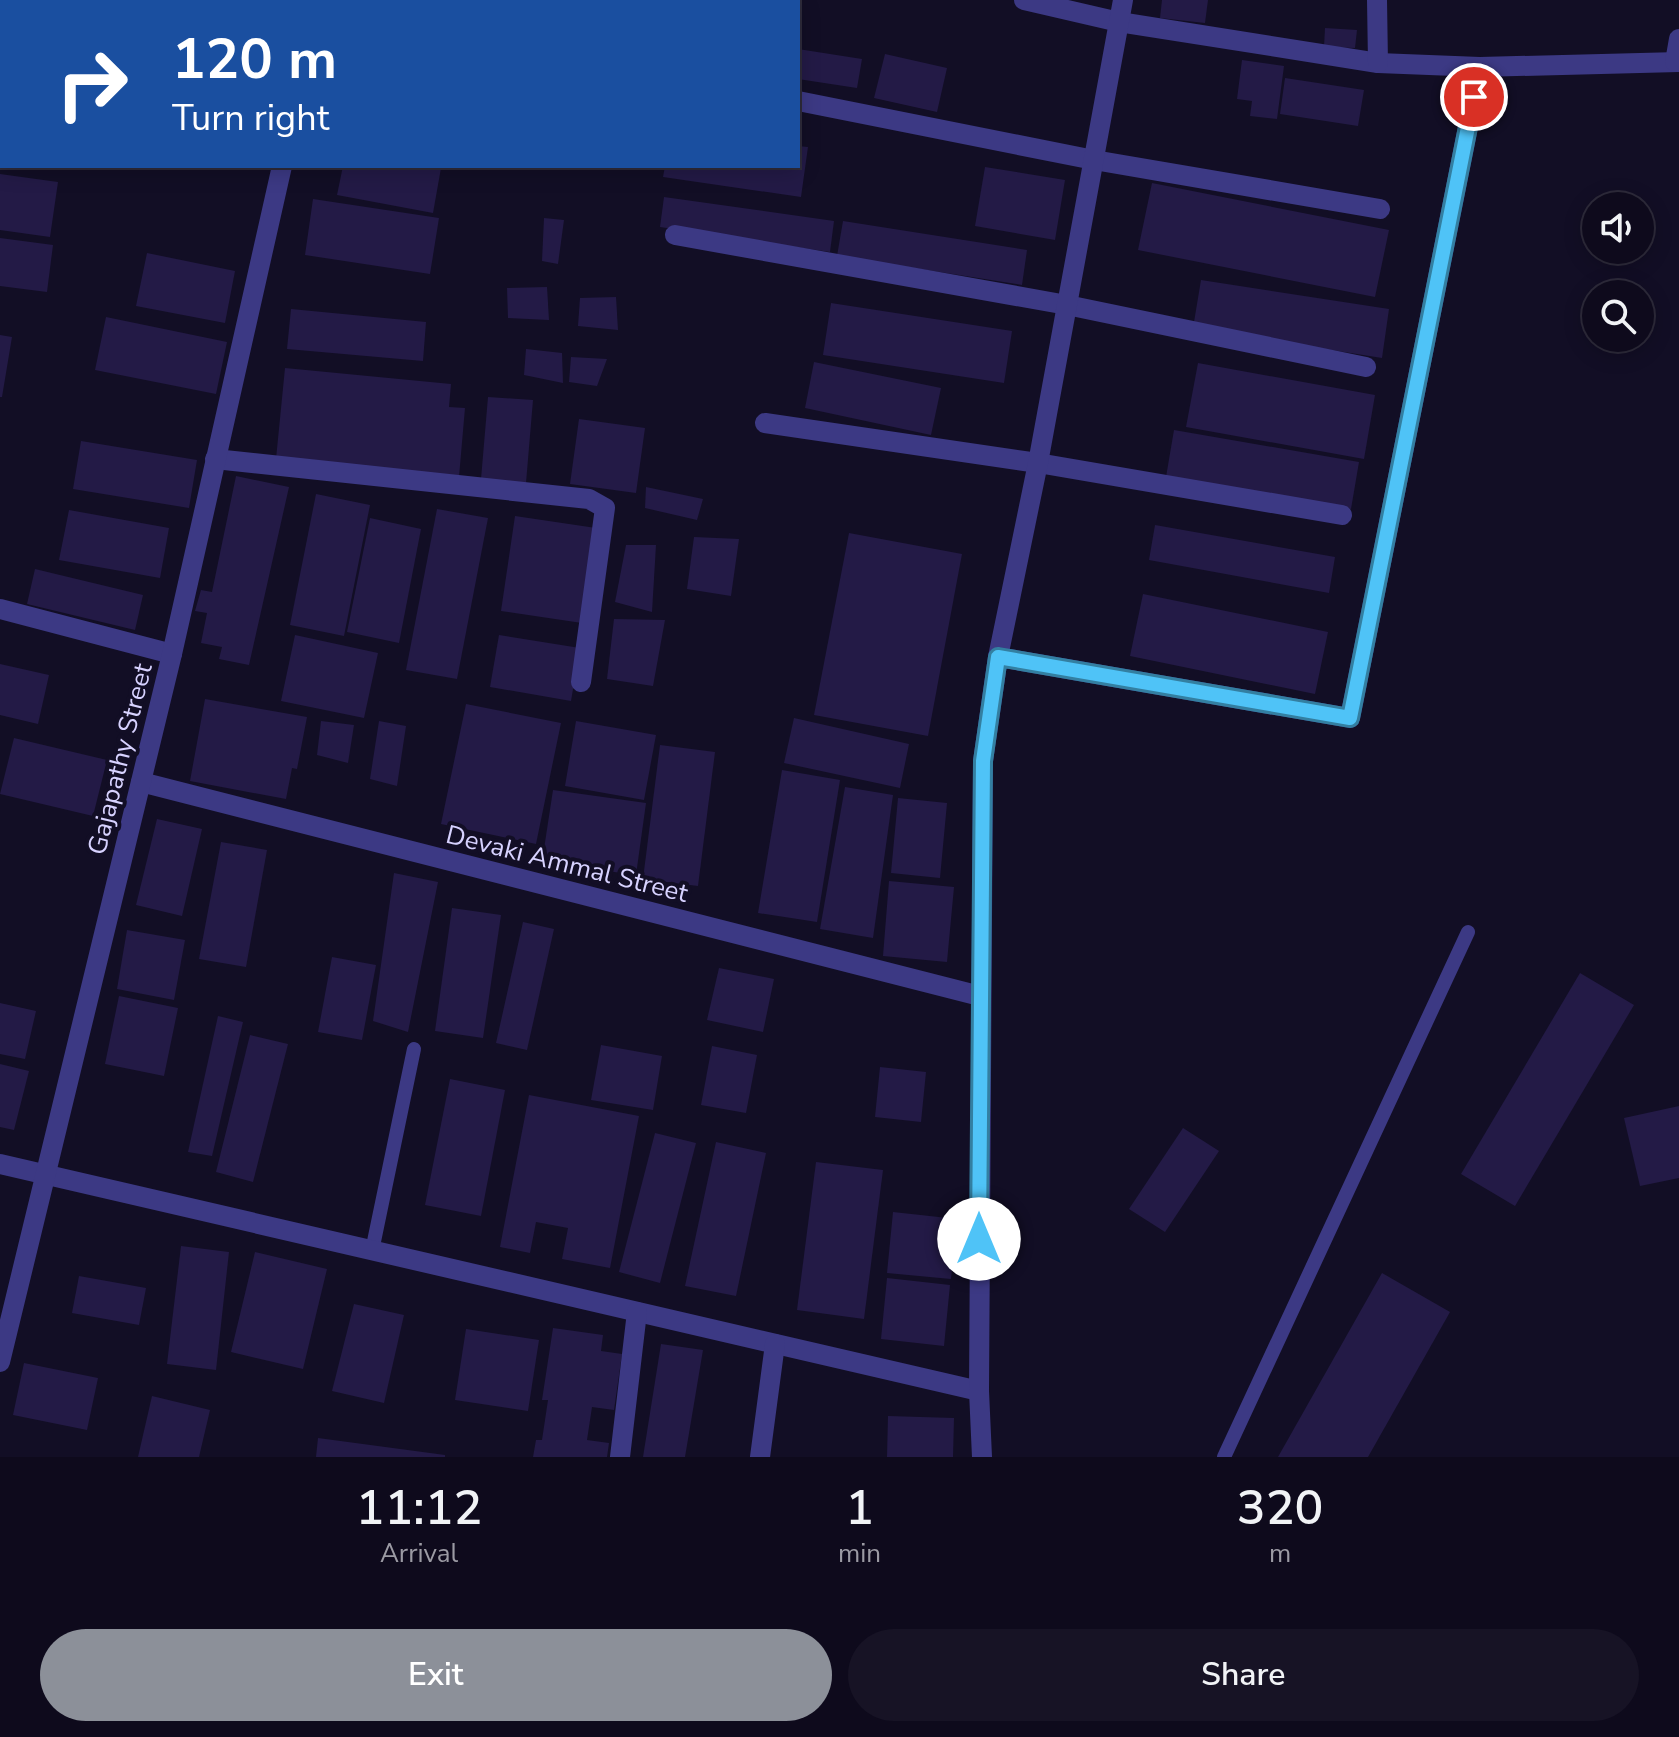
<!DOCTYPE html>
<style>
:root{--surface:#0e0a1c;--page:#171325;--text:#f1f3f6;--muted:#9b9aa3;--line:#2e2b3b;--accent:#8c9099}
body{margin:0;font-family:"Nunito Sans",sans-serif;background:var(--page);color:var(--text);height:100vh;display:flex;flex-direction:column;font-size:30px;white-space:nowrap}
*{box-sizing:border-box;margin:0}
p{font-size:26px;color:var(--muted)}
.icon{flex:none;width:44px;height:44px;fill:none;stroke:currentColor;stroke-width:2;stroke-linecap:round;stroke-linejoin:round}
.map{position:relative;height:1457px;overflow:hidden}
.drawer{display:flex;flex-direction:column;background:var(--surface);flex:1}
.drawer>*{flex:none}
.hud{position:absolute;left:0px;top:0px;width:800px;height:168px;box-shadow:0 4px 20px #0003,0 0 0 2px var(--line);background:#1a4fa0;color:#fff;overflow:hidden}
.fabs{position:absolute;left:1582px;top:192px;display:grid;gap:16px}
.fabs a{display:grid;place-items:center;width:72px;height:72px;border-radius:50%;background:var(--surface);box-shadow:0 4px 20px #0003,0 0 0 2px var(--line);font-size:40px}
.pin{position:absolute;display:grid;place-items:center;width:68px;height:68px;color:#fff;margin:-34px;border:4px solid #fff;border-radius:50%;box-shadow:0 2px 8px #0007}
.me{position:absolute;width:88px;margin:-44px;rotate:0deg;stroke-linejoin:round;filter:drop-shadow(0 0 6px #0008)}
.turn{display:flex;align-items:center;gap:28px;height:168px;padding:0 40px;font-size:36px}
.turn .icon{width:104px;height:104px;stroke-width:2.5}
.turn b{display:block;font-size:56px;line-height:68px}
.eta{display:flex;justify-content:space-evenly;align-items:center;height:136px;text-align:center}
.eta b{font-size:48px;font-weight:600;line-height:56px}
.cta{display:flex;gap:16px;margin-top:auto;padding:16px 40px}
.cta a{flex:1;height:92px;border-radius:48px;background:var(--accent);color:#fff;font-size:32px;font-weight:600;line-height:92px;text-align:center}
.cta a+a{background:var(--page);color:var(--text)}
.map>svg:first-child{display:block}
</style>
<div class="map">
<svg width="1679" height="1457" viewBox="0 0 1679 1457">
<rect width="100%" height="100%" fill="#120e25"/>
<g fill="#231a46">
<polygon points="1162,0 1208,0 1205,23 1160,18"/>
<polygon points="1325,28 1357,30 1355,48 1324,47"/>
<polygon points="798,49 862,59 857,88 798,79"/>
<polygon points="885,54 947,68 937,112 874,98"/>
<polygon points="1242,60 1284,66 1277,119 1250,116 1252,101 1237,99"/>
<polygon points="1285,78 1364,90 1358,126 1280,114"/>
<polygon points="798,146 808,147 801,197 663,177 665,166 798,166"/>
<polygon points="343,166 441,168 433,213 337,195"/>
<polygon points="985,167 1065,180 1055,240 975,226"/>
<polygon points="0,174 58,182 50,237 0,230"/>
<polygon points="1152,183 1389,230 1375,297 1138,250"/>
<polygon points="664,197 834,221 830,252 660,227"/>
<polygon points="313,199 439,218 430,274 305,255"/>
<polygon points="544,218 564,220 558,264 542,261"/>
<polygon points="843,221 1027,250 1022,285 837,256"/>
<polygon points="0,238 53,245 47,292 0,286"/>
<polygon points="147,253 235,271 225,323 136,306"/>
<polygon points="1201,280 1389,309 1382,358 1193,328"/>
<polygon points="547,287 549,320 508,318 507,288"/>
<polygon points="616,297 618,330 578,326 580,298"/>
<polygon points="831,303 1012,331 1004,383 823,355"/>
<polygon points="291,309 426,322 423,361 287,349"/>
<polygon points="106,317 227,342 216,394 95,370"/>
<polygon points="0,335 12,337 2,397 0,397"/>
<polygon points="526,349 562,353 563,383 524,375"/>
<polygon points="571,357 607,359 597,386 569,382"/>
<polygon points="814,362 941,388 931,435 805,408"/>
<polygon points="1198,363 1375,395 1364,459 1186,427"/>
<polygon points="285,368 451,384 449,407 465,408 459,477 276,459"/>
<polygon points="488,397 533,400 526,483 481,479"/>
<polygon points="579,419 645,428 636,493 570,484"/>
<polygon points="1174,430 1359,462 1351,509 1166,477"/>
<polygon points="81,441 197,460 189,508 73,489"/>
<polygon points="236,476 289,487 249,665 219,659 222,647 201,643 207,613 195,611 201,590 212,592"/>
<polygon points="646,487 703,499 697,520 645,508"/>
<polygon points="316,494 370,505 344,636 290,625"/>
<polygon points="437,509 488,518 457,679 406,670"/>
<polygon points="69,510 169,528 160,578 59,560"/>
<polygon points="515,516 596,528 582,623 501,611"/>
<polygon points="370,518 421,529 399,643 347,632"/>
<polygon points="1155,525 1335,557 1329,593 1149,560"/>
<polygon points="849,533 962,554 928,736 814,715"/>
<polygon points="694,537 739,539 731,596 687,589"/>
<polygon points="626,545 656,545 652,612 615,602"/>
<polygon points="35,569 143,595 135,630 27,604"/>
<polygon points="1143,594 1328,632 1315,694 1130,656"/>
<polygon points="614,619 665,620 653,686 607,679"/>
<polygon points="295,635 378,653 364,718 281,701"/>
<polygon points="499,635 580,648 571,701 490,687"/>
<polygon points="0,664 49,675 38,724 0,715"/>
<polygon points="205,699 307,717 297,769 292,768 286,799 190,781"/>
<polygon points="466,704 561,723 536,844 441,824"/>
<polygon points="794,718 909,744 900,788 784,763"/>
<polygon points="321,721 354,725 348,763 317,755"/>
<polygon points="379,721 406,726 397,786 370,779"/>
<polygon points="576,721 656,735 644,800 565,786"/>
<polygon points="14,738 107,760 93,816 0,794"/>
<polygon points="660,745 715,752 698,886 643,879"/>
<polygon points="782,770 840,780 817,922 758,913"/>
<polygon points="845,787 893,795 873,938 820,929"/>
<polygon points="553,790 646,803 636,875 542,862"/>
<polygon points="898,798 947,803 940,878 891,873"/>
<polygon points="157,819 202,829 182,916 136,905"/>
<polygon points="221,842 267,850 246,967 199,959"/>
<polygon points="394,873 438,882 408,1032 373,1021"/>
<polygon points="889,881 954,887 947,962 883,956"/>
<polygon points="452,908 501,915 483,1038 435,1031"/>
<polygon points="523,922 554,929 527,1050 496,1043"/>
<polygon points="127,930 185,940 174,1000 117,989"/>
<polygon points="332,957 376,965 362,1040 318,1032"/>
<polygon points="719,968 774,979 763,1032 707,1020"/>
<polygon points="1580,973 1634,1005 1515,1206 1461,1174"/>
<polygon points="119,996 178,1008 164,1076 105,1064"/>
<polygon points="0,1003 36,1011 25,1059 0,1054"/>
<polygon points="218,1016 243,1022 212,1156 188,1152"/>
<polygon points="250,1035 288,1044 253,1182 216,1172"/>
<polygon points="601,1045 662,1056 653,1110 591,1100"/>
<polygon points="712,1046 757,1055 746,1113 701,1105"/>
<polygon points="0,1064 29,1071 14,1130 0,1127"/>
<polygon points="880,1067 926,1072 921,1122 875,1117"/>
<polygon points="450,1079 505,1090 481,1216 425,1205"/>
<polygon points="529,1095 639,1116 610,1268 562,1259 568,1228 536,1222 530,1253 500,1247"/>
<polygon points="1679,1106 1679,1178 1640,1186 1624,1118"/>
<polygon points="1183,1128 1219,1151 1165,1232 1129,1209"/>
<polygon points="655,1133 696,1143 660,1283 619,1272"/>
<polygon points="716,1142 766,1153 736,1296 685,1286"/>
<polygon points="816,1162 883,1170 864,1319 797,1310"/>
<polygon points="893,1212 957,1219 951,1279 887,1273"/>
<polygon points="181,1246 229,1252 216,1370 167,1364"/>
<polygon points="255,1252 327,1269 303,1369 231,1352"/>
<polygon points="1382,1273 1450,1312 1368,1457 1278,1457"/>
<polygon points="79,1276 146,1288 139,1325 72,1313"/>
<polygon points="887,1278 950,1285 944,1346 881,1339"/>
<polygon points="354,1304 404,1315 384,1403 332,1391"/>
<polygon points="553,1328 603,1335 601,1351 622,1354 614,1410 592,1407 587,1440 609,1443 607,1457 533,1457 536,1440 542,1440 548,1400 542,1400"/>
<polygon points="466,1329 539,1340 528,1411 455,1400"/>
<polygon points="661,1344 703,1350 685,1457 643,1457"/>
<polygon points="24,1363 98,1378 87,1430 13,1415"/>
<polygon points="152,1396 210,1410 199,1457 138,1457"/>
<polygon points="888,1416 954,1418 953,1457 887,1457"/>
<polygon points="318,1438 445,1455 445,1457 316,1457"/>
</g>
<g fill="none" stroke-linecap="round" stroke-linejoin="round">
<g stroke="#3c3984" stroke-width="14">
<polyline points="372,1251 414,1049"/>
<polyline points="1224,1457 1468,932"/>
</g>
<g stroke="#3c3984" stroke-width="20">
<polyline points="1024,0 1119,22 1378,63 1480,67 1679,62"/>
<polyline points="1377,0 1378,63"/>
<polyline points="311,2 312,0"/>
<polyline points="0,29 2,29"/>
<polyline points="1675,62 1679,39"/>
<polyline points="798,101 1094,160 1380,209"/>
<polyline points="675,235 1067,305 1366,367"/>
<polyline points="765,423 1038,463 1342,515"/>
<polyline points="215,459 589,499 605,508 581,682"/>
<polyline points="0,609 172,654"/>
<polyline points="998,657 1350,718 1480,67"/>
<polyline points="141,782 980,996"/>
<polyline points="0,1164 979,1391"/>
<polyline points="0,1362 172,654 282,166"/>
<polyline points="620,1457 637,1312"/>
<polyline points="760,1457 775,1344"/>
</g>
<polyline stroke="#3c3984" stroke-width="20" points="982,1457 979,1391 983,761 998,657 1038,463 1123,0"/>
</g>
<g fill="none" stroke-linecap="round" stroke-linejoin="round">
<g stroke="#337fa1" stroke-width="20">
<polyline id="route" points="979,1239 983,761 998,657 1350,718 1474,97"/>
</g>
<use href="#route" stroke="#4fc3f7" stroke-width="14"/>
</g>
<g text-anchor="middle" dominant-baseline="central" stroke-width="8" stroke-linejoin="round" paint-order="stroke">
<g font-size="26" fill="#d7d2ff" stroke="#120e25">
<text transform="translate(120 759) rotate(-76)">Gajapathy Street</text>
<text transform="translate(567 864) rotate(14)">Devaki Ammal Street</text>
</g>
</g>
</svg>
<div class="fabs">
<a><svg class="icon" aria-label="sound" viewBox="0 0 24 24"><path d="M4 9h4l5-4v14l-5-4H4zM17 9q2 3 0 6"/></svg></a>
<a><svg class="icon" aria-label="search" viewBox="0 0 24 24"><circle cx="10" cy="10" r="6"/><path d="M15 15l6 6"/></svg></a>
</div>
<div class="pin" style="left:1474px;top:97px;background:#d93025"><svg class="icon" aria-label="arrive" viewBox="0 0 24 24"><path d="M6 21V4h12l-3 4 3 4H6"/></svg></div>
<svg class="me" style="left:979px;top:1239px" viewBox="-20 -20 40 40"><circle r="19" fill="#fff"/><path d="M0-13L10 11 0 6-10 11z" fill="#4fc3f7"/></svg>
<div class="hud">
<div class="turn"><svg class="icon" aria-label="right" viewBox="0 0 24 24"><path d="M7 20v-9h11M14 6l5 5-5 5"/></svg><div><b>120 m</b>Turn right</div></div>
</div>
</div>
<section class="drawer">
<div class="eta">
<div><b>11:12</b><p>Arrival</p></div>
<div><b>1</b><p>min</p></div>
<div><b>320</b><p>m</p></div>
</div>
<div class="cta"><a>Exit</a><a>Share</a></div>
</section>
